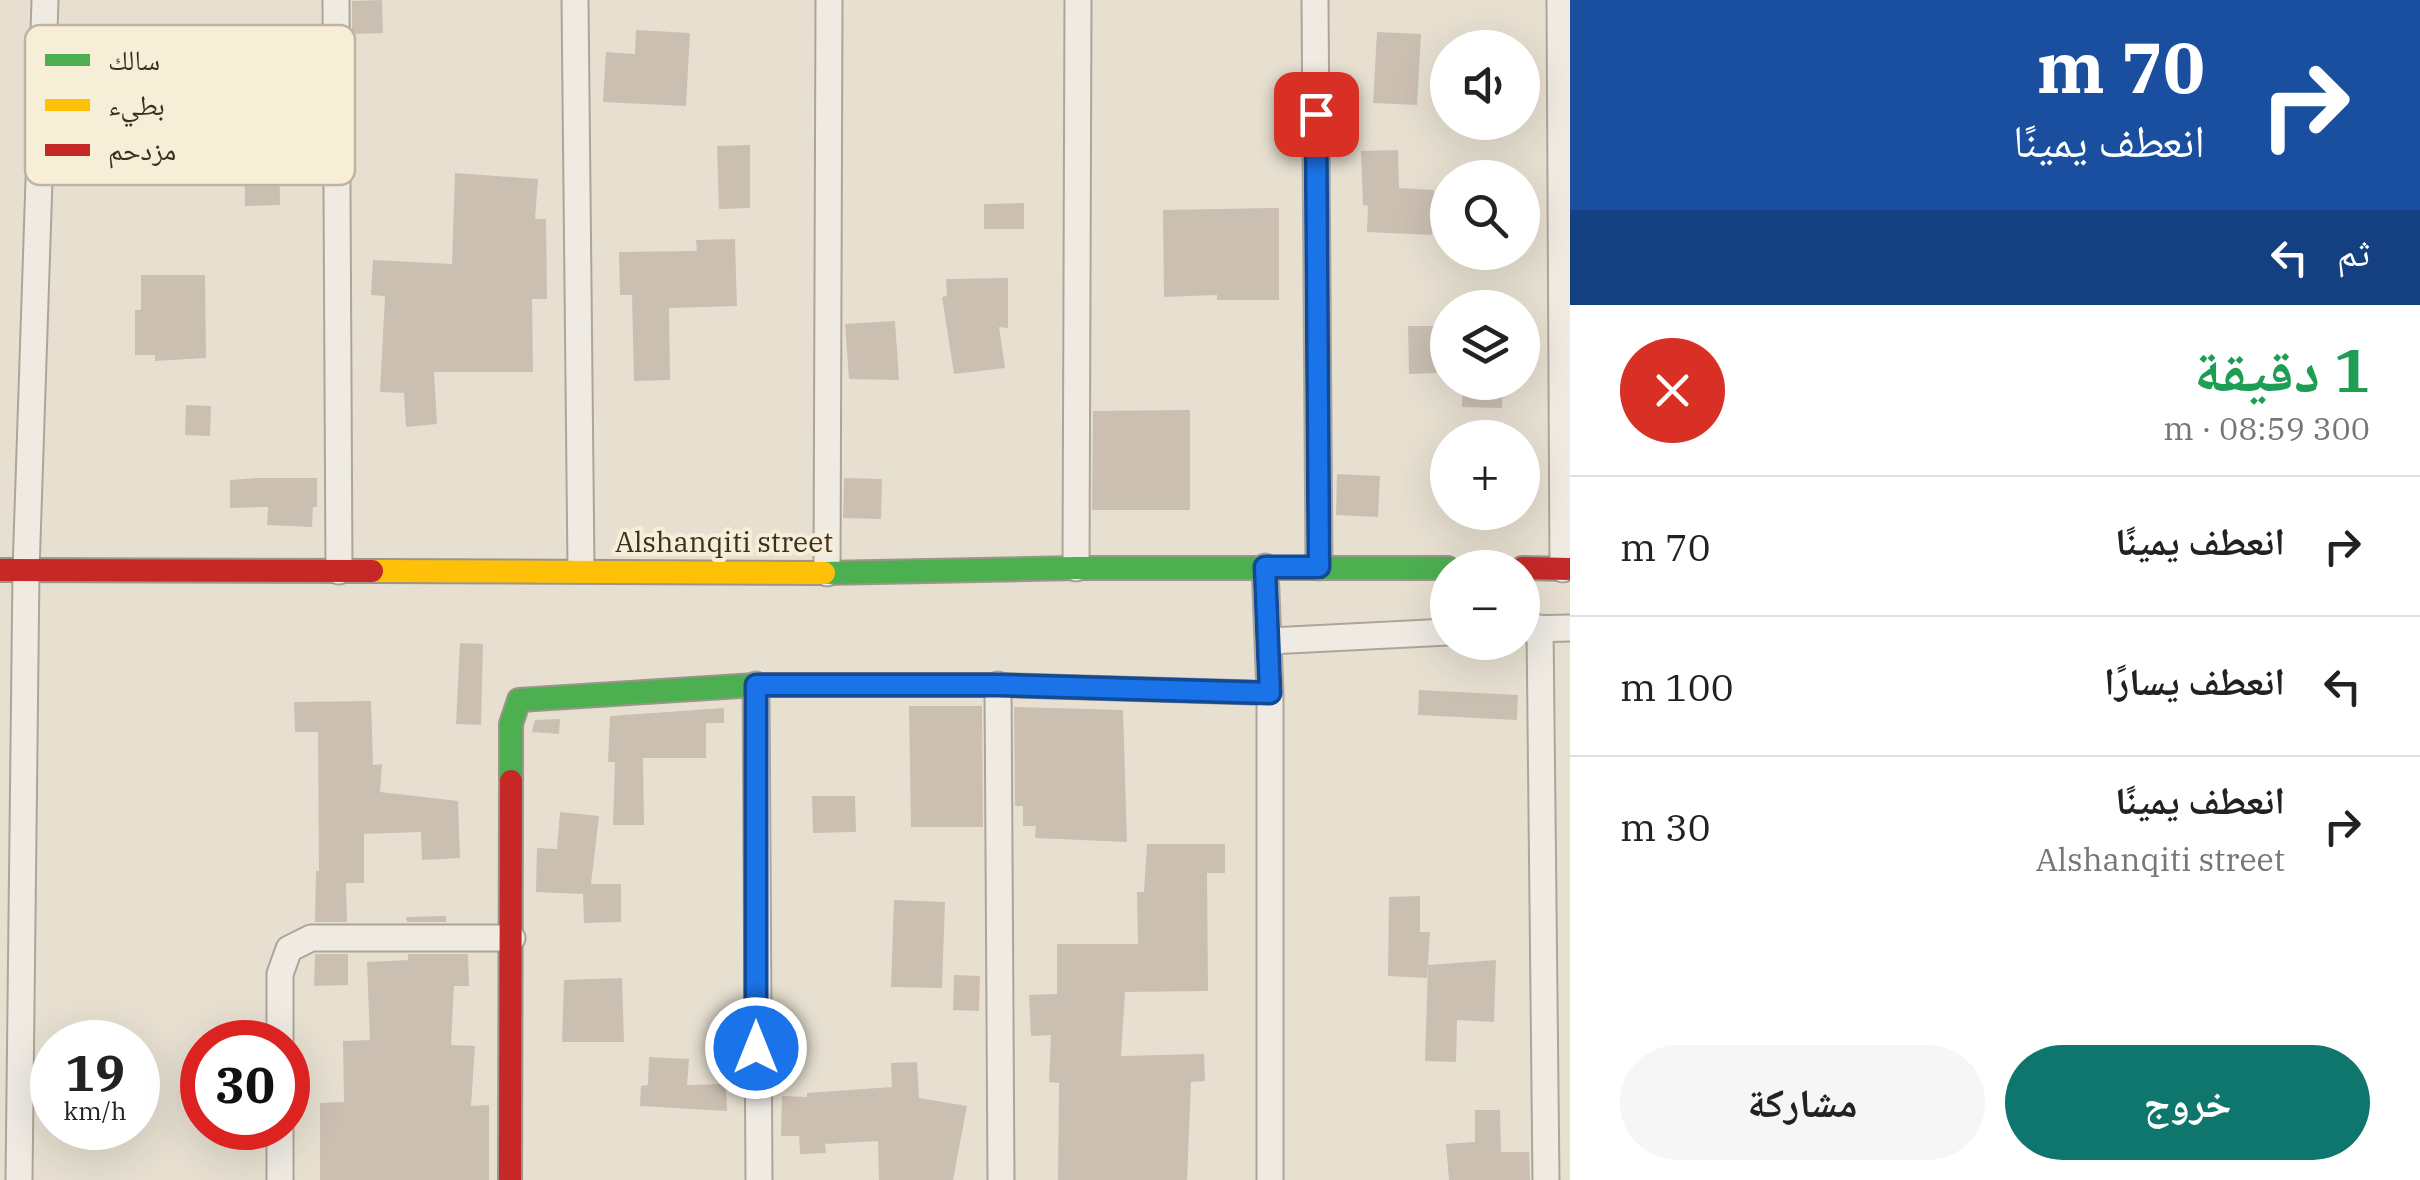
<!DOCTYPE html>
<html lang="ar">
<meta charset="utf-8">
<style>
:root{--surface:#fff;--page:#f6f6f6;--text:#222;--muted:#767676;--line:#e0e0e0;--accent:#0f766e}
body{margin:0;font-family:"IBM Plex Serif","Noto Naskh Arabic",serif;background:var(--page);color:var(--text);direction:rtl;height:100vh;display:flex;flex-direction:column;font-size:38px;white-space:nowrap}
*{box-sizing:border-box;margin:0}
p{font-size:32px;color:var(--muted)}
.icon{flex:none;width:55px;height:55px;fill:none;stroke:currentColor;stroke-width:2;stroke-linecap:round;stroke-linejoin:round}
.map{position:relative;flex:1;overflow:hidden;direction:ltr}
.drawer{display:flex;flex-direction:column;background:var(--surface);width:850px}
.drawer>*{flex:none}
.hud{background:#1a4fa0;color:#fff;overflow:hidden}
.buttons{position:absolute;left:1430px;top:30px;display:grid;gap:20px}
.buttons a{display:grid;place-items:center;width:110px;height:110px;border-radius:50%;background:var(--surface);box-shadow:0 10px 40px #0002;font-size:50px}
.speed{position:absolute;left:30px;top:1020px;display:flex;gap:20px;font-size:50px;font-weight:700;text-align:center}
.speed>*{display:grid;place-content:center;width:130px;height:130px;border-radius:50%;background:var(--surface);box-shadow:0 10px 40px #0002;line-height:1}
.speed small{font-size:25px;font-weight:400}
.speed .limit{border:15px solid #d22;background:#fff;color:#111}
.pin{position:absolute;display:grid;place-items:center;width:85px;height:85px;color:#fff;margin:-42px;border-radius:20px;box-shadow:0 5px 15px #0006}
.me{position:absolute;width:110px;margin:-55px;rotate:0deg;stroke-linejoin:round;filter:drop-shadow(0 0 8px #0008)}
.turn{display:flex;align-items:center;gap:35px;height:210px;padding:0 50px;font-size:45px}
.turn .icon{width:130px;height:130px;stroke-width:2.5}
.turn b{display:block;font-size:70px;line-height:85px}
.then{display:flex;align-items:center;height:95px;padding:0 50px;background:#0003;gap:20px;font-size:38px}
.round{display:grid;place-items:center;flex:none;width:105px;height:105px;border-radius:52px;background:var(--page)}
.overview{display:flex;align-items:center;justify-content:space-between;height:170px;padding:0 50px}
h1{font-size:60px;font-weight:700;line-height:75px;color:#1e9e55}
.primary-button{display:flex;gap:20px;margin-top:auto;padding:20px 50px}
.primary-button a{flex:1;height:115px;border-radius:60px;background:var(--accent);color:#fff;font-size:40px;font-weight:700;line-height:115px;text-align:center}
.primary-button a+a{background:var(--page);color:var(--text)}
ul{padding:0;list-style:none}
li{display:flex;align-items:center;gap:30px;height:140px;padding:0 50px;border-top:2px solid var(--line)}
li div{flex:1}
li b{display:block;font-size:38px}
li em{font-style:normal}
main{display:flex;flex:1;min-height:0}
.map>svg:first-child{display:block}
</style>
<main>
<section class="drawer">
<div class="hud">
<div class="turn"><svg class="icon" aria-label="right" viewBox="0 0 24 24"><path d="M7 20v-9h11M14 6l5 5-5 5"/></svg><div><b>70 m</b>انعطف يمينًا</div></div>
<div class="then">ثم<svg class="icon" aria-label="left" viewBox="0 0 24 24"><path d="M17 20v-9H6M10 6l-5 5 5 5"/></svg></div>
</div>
<div class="overview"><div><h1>1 دقيقة</h1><p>300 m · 08:59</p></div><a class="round" style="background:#d93025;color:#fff"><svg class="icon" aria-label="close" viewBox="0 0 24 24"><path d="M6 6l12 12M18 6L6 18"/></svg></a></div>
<ul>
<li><svg class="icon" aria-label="right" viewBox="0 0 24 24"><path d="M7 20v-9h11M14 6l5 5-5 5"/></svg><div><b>انعطف يمينًا</b></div><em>70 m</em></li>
<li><svg class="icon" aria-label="left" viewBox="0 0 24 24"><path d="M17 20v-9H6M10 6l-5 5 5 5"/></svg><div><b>انعطف يسارًا</b></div><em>100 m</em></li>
<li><svg class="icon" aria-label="right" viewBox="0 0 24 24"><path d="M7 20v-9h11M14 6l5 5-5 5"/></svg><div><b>انعطف يمينًا</b><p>Alshanqiti street</p></div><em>30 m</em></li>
</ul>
<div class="primary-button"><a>خروج</a><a>مشاركة</a></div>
</section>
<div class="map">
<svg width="1570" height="1180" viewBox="0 0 1570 1180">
<rect width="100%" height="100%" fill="#e7e0d1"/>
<g fill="#cbbfb2">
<polygon points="382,0 383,33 352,34 352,1"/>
<polygon points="636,30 690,33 686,106 603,102 606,52 635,54"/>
<polygon points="1377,32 1421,34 1417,105 1373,103"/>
<polygon points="148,38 188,41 187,56 261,54 262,92 270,92 271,122 279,122 280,205 245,206 244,133 173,132 174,92 145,91"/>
<polygon points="750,145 750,208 719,209 717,146"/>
<polygon points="1398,150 1399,188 1434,190 1432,235 1367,232 1368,206 1363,205 1361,151"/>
<polygon points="455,173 538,179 535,219 546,219 547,299 532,299 533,372 434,372 437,424 406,427 404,393 380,392 385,296 371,295 373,260 452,264"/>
<polygon points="1024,203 1024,229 984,229 984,204"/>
<polygon points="1279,208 1279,300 1217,300 1217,295 1164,297 1163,210"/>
<polygon points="735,239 737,306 669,308 670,380 634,381 632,295 620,295 619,252 697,251 696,240"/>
<polygon points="141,275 205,275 206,358 155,361 155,355 135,355 135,310 141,310"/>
<polygon points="1008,278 1008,328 999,327 1005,368 954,374 942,297 947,296 946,279"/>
<polygon points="895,321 899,380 849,379 845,324"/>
<polygon points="1408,326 1435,326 1436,373 1409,374"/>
<polygon points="1463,382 1503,382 1502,408 1462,407"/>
<polygon points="186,405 211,406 210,436 185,435"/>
<polygon points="1190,410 1190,510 1092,510 1093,411"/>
<polygon points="1337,474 1380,476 1378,517 1336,515"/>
<polygon points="257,478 317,478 317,507 313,507 312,527 267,525 268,507 230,508 230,480"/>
<polygon points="844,478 882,479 881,519 843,518"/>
<polygon points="460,643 483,644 481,725 456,724"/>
<polygon points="1419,690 1518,695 1517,720 1418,715"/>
<polygon points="371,701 373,765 382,764 380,792 458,801 460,858 422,860 421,832 364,834 364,883 346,883 347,922 315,922 316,871 319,871 318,732 295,732 294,702"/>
<polygon points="909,706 982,706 983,827 911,827"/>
<polygon points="1014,707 1123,710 1127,842 1035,838 1036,826 1023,826 1023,806 1015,806"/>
<polygon points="724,708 724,723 706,723 706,758 643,758 644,825 613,825 615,762 608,762 610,716"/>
<polygon points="560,719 559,734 532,732 535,720"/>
<polygon points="812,796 855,796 856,832 813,833"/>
<polygon points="560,812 599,816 591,884 621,884 621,922 584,923 583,894 536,892 537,848 557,849"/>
<polygon points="1147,844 1225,844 1225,873 1207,873 1208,991 1125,992 1121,1056 1204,1054 1205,1081 1191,1082 1187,1180 1058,1180 1059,1083 1049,1082 1051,1035 1031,1036 1029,995 1057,994 1057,944 1138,944 1137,892 1144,892"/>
<polygon points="1420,896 1420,932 1430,932 1427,978 1388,976 1389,897"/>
<polygon points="894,900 945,902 942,988 891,987"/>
<polygon points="446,916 446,922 407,922 406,917"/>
<polygon points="315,954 348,954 348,985 314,986"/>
<polygon points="408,954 468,954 469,986 454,986 451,1045 475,1046 471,1106 489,1105 489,1180 320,1180 320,1103 344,1102 343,1041 370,1040 367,962 408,960"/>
<polygon points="1496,960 1494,1022 1457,1020 1456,1062 1425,1061 1428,965"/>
<polygon points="954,975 980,976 979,1011 953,1010"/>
<polygon points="622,978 624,1042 562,1042 564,980"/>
<polygon points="649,1057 689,1059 687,1085 726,1084 727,1111 640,1106 641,1086 648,1085"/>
<polygon points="917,1062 919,1098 967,1106 953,1180 879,1180 878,1141 825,1144 826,1153 800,1154 799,1136 781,1136 782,1096 807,1097 807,1093 892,1087 891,1063"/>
<polygon points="1475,1110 1500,1110 1501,1152 1529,1152 1530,1180 1449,1180 1446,1144 1475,1142"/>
</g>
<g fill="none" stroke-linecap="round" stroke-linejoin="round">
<g stroke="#ada599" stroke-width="29">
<g id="street">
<polyline points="336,0 339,571"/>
<polyline points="575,0 581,570"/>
<polyline points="1315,0 1319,567"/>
<polyline points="1560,0 1563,569"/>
<polyline points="1265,567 1270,693 1270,1180"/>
<polyline points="1076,568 1078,0"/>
<polyline points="827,573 829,0"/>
<polyline points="1540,628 1546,1180"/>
<polyline points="1522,629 1570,628"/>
<polyline points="1269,641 1448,632"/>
<polyline points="756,685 759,1180"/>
<polyline points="998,685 1001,1180"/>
<polyline points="280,1042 280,974 289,949 311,938 512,938"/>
<polyline points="280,1128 280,1180"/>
<polyline points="19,1180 26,571 45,0"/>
</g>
</g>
<g stroke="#9c958a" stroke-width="26">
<g id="fast">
<polyline points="824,573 1076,568 1448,568"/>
<polyline points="511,781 511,724 519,700 756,685 998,685 1270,693"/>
</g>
</g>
<g stroke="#9c958a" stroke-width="26">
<polyline id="slow" points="372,571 824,573"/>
</g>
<g stroke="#9c958a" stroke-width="26">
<g id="jam">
<polyline points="1522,568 1570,569"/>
<polyline points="0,570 372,571"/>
<polyline points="510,1180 511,781"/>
</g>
</g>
<use href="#street" stroke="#efebe3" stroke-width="25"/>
<use href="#fast" stroke="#4caf50" stroke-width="22"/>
<use href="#slow" stroke="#ffc107" stroke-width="22"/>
<use href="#jam" stroke="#c62828" stroke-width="22"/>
</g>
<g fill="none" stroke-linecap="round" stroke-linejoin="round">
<g stroke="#114b97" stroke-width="25">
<polyline id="route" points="756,1048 756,685 998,685 1270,693 1265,567 1319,567 1316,114"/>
</g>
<use href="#route" stroke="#1a73e8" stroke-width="18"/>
</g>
<g text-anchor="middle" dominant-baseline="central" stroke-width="8" stroke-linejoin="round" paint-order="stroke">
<g font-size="28" fill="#3d2e20" stroke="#f7eed8">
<text x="724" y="541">Alshanqiti street</text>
</g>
</g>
<rect x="25" y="25" width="330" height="160" rx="15" fill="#f7eed8" stroke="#bfb4a1" stroke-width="2.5"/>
<rect x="45" y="54" width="45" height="12" fill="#4caf50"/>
<rect x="45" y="99" width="45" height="12" fill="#ffc107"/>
<rect x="45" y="144" width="45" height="12" fill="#c62828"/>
<g font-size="28" fill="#3d2e20">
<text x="108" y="70">سالك</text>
<text x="108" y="115">بطيء</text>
<text x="108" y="160">مزدحم</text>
</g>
</svg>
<div class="buttons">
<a><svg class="icon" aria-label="sound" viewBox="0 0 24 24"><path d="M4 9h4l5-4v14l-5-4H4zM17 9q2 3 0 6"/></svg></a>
<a><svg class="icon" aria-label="search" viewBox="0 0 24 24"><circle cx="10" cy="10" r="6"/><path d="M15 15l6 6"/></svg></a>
<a><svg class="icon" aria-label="layers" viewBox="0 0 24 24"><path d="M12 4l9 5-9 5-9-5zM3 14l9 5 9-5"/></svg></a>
<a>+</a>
<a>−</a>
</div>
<div class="speed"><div>19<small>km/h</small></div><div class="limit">30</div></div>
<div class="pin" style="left:1316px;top:114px;background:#d93025"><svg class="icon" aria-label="arrive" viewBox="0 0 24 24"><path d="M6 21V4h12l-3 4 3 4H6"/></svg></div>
<svg class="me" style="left:756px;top:1048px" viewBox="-20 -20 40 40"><circle r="17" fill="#1a73e8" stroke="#fff" stroke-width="3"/><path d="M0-11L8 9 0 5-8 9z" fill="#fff"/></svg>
</div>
</main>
